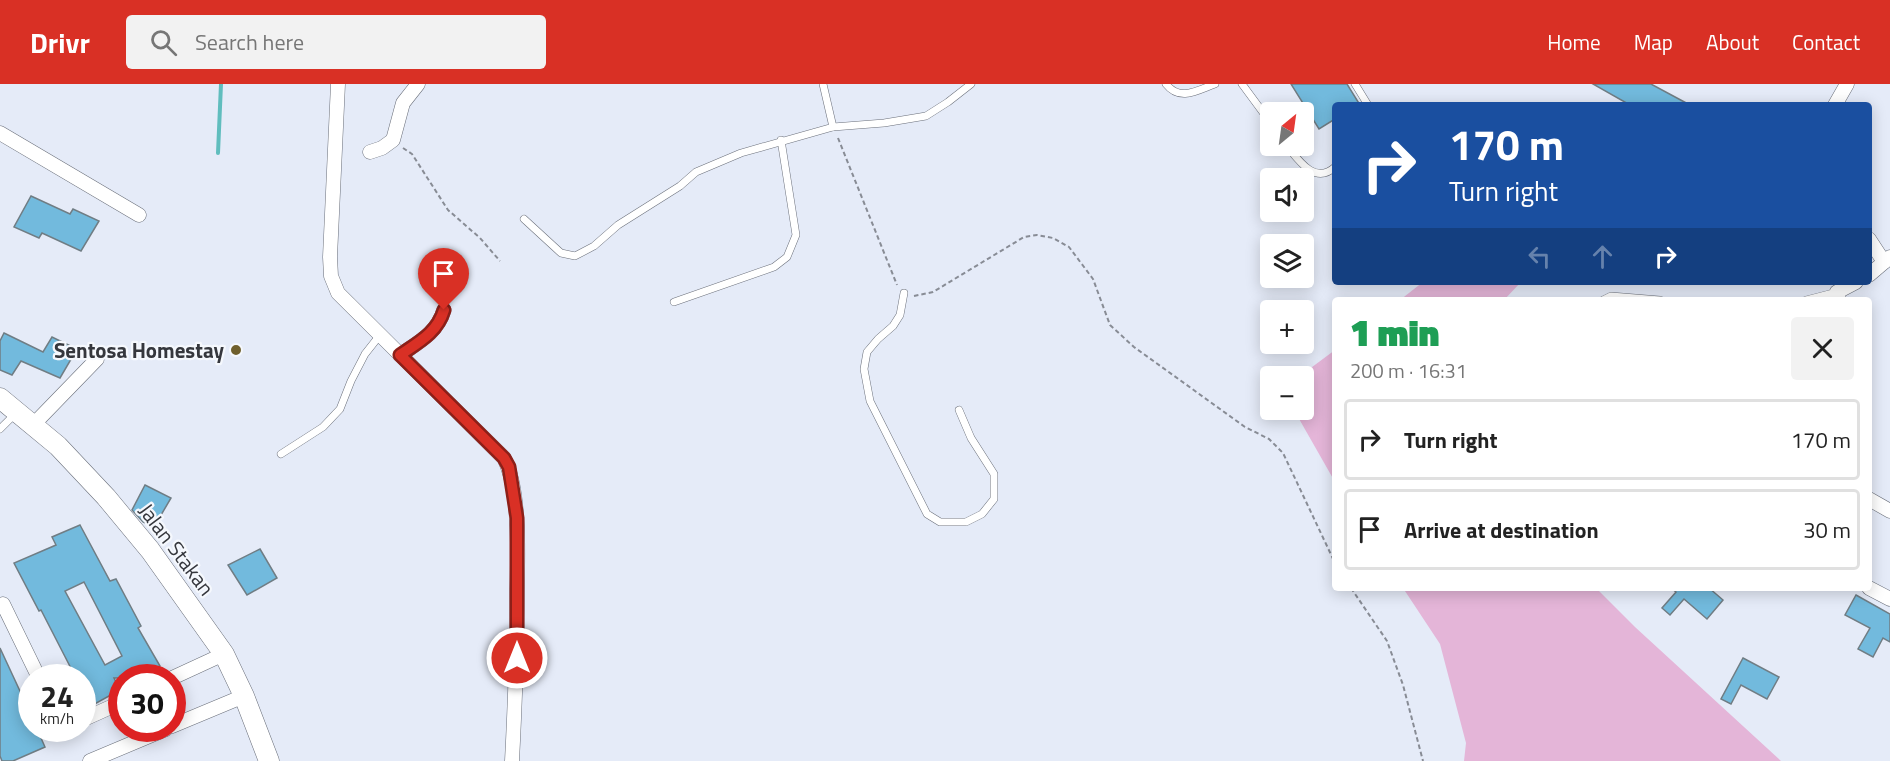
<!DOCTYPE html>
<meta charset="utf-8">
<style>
:root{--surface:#fff;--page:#f2f2f2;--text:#222;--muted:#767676;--line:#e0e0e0;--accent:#d93025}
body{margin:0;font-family:"Titillium Web",sans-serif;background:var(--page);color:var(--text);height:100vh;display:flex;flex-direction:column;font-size:22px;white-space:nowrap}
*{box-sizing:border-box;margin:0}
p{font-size:20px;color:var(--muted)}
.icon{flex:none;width:33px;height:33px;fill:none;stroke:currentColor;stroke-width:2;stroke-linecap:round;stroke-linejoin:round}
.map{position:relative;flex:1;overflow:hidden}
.panel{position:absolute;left:1332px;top:213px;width:540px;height:294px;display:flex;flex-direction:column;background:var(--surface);border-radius:6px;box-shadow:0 3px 15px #0003}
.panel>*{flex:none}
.top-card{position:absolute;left:1332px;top:18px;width:540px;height:183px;border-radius:6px;box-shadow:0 3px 15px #0003;background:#1a4fa0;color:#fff;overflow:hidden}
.needle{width:39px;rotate:29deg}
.buttons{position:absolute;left:1260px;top:18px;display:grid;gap:12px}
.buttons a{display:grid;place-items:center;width:54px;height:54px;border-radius:6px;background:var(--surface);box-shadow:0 3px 15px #0003;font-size:30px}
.speed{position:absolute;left:18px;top:580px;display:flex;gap:12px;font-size:30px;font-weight:700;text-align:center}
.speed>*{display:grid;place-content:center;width:78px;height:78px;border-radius:50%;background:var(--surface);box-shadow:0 3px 15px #0003;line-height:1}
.speed small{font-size:15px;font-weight:400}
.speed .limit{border:9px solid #d22;background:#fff;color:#111}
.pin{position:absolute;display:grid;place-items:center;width:51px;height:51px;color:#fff;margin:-62px -26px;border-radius:50% 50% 50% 0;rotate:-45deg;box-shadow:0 0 6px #0007}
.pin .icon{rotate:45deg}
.me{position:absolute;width:66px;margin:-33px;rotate:0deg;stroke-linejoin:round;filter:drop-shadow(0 0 4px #0008)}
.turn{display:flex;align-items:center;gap:21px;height:126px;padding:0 18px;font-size:27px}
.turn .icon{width:78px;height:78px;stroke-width:2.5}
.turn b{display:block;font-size:42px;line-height:51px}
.lanes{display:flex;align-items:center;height:57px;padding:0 18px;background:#0003;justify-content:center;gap:30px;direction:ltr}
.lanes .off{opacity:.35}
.round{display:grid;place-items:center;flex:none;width:63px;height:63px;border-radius:6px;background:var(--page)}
.summary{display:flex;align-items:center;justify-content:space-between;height:102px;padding:0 18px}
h1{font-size:36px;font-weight:800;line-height:45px;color:#1e9e55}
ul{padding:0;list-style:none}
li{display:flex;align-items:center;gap:18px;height:81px;margin:0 12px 9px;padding:0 6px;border:3px solid var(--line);border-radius:6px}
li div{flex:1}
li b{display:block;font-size:22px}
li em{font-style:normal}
header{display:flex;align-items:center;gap:36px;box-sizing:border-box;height:84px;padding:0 30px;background:var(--accent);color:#fff}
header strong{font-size:28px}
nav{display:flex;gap:33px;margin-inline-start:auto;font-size:21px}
.search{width:420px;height:54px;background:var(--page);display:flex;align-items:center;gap:15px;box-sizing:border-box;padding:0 21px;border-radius:6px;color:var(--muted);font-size:22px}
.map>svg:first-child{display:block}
</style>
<header>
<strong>Drivr</strong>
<div class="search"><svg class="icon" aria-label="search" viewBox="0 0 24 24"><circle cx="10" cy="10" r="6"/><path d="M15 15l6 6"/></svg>Search here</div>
<nav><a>Home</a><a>Map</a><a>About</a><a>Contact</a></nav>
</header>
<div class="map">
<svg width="1890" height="677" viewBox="0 0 1890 677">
<rect width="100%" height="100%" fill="#e5ebf8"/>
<g fill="#e4b5d8">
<polygon points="1423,198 1521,198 1504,216 1400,216"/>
<polygon points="1335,266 1335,398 1294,326 1304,326 1304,292 1300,292"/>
<polygon points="1403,504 1596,504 1635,543 1781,677 1464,677 1466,659 1440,560"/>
</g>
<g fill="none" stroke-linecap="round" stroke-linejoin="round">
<polyline stroke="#60bdbe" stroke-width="4" points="218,69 221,0"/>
</g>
<g fill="#72badd" stroke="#707d84" stroke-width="1.5" fill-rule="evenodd">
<polygon points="1291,0 1347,0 1360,21 1335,21 1335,35 1319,45"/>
<polygon points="1593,0 1651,0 1690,21 1630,21"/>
<polygon points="31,112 70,130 73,125 99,137 81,167 42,149 39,154 14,143"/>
<polygon points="4,249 43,268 52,253 77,265 60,294 21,277 12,291 0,286 0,257"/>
<polygon points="145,401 171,414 154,443 143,438 132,426"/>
<path d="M 80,441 L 110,497 L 116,495 L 141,542 L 138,544 L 160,582 L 138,594 L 114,594 L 120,606 L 91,622 L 82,609 L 82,594 L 76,594 L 41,526 L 39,527 L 14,479 L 56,461 L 52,453 ZM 84,498 L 122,572 L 105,581 L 65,507 Z"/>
<polygon points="260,465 277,494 247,511 228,481"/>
<polygon points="1671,504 1709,504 1723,516 1707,535 1684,515 1670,531 1662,524 1676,508"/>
<polygon points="1856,511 1890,530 1890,558 1883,554 1873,573 1858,565 1870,544 1845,531"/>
<polygon points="0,564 32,633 32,645 37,645 45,663 13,677 2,677 0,672"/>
<polygon points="1743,574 1779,593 1767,615 1741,601 1731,620 1721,615"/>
</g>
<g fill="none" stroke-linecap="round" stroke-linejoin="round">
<g stroke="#6a6f7a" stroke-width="8">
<g id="service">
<path d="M 1166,0 C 1180,18 1198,6 1215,0"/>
<polyline points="1242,0 1270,38"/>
<polyline points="1355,0 1368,21"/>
<polyline points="833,43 884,39 926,32 948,18 971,0"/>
<path d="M 1287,62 C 1299,77 1315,101 1335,83"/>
<polyline points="524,135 561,169 575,172 594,162 618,141 680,102 696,88 741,69 833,43 823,0"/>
<polyline points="904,209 900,231 893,242 878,255 867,268 864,285 870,317 927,430 940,438 966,438 982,430 994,415 994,390 971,354 959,326"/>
<polyline points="1603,216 1611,212 1660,216"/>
<polyline points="1806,216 1837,208"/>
<polyline points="674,218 774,183 787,173 796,151 781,56"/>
<polyline points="0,345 15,330"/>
<polyline points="281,370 323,343 340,325 351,297 365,270 380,251"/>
</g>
</g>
<g stroke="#6a6f7a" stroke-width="15">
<g id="minor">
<path d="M 338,0 L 330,173 L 331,192 L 338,209 L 504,374 C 520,405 518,471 517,506 C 517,563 515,620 512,677"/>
<polyline points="1835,21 1847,0"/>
<polyline points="0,49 139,131"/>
<polyline points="370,68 382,64 393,56 403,19 418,0"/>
<polyline points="1869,155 1884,178"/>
<polyline points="1869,191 1890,173"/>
<polyline points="1839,216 1837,208 1856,198"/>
<path d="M 400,271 C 419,258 437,249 444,226"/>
<polyline points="33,341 97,275"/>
<polyline points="1869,415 1890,427"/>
<polyline points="1869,504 1890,515"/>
<polyline points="3,520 39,594"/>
<polyline points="172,594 224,570"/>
<polyline points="82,636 122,618"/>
<polyline points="172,642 244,612"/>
<polyline points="90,677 166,645"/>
</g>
</g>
<g stroke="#6a6f7a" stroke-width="21">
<polyline id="secondary" points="0,314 58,362 106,413 150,466 224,570 244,612 269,677"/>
</g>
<g stroke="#888c95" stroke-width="2" stroke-dasharray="4.5 3" stroke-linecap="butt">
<polyline points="838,54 897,201"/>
<polyline points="403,64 412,70 448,126 480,154 500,177"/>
<polyline points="914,212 933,208 1024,153 1037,151 1053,154 1069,163 1093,195 1110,241 1134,263 1245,343 1269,355 1283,369 1335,479"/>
<polyline points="1351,504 1387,557 1403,601 1423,677"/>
</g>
<use href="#service" stroke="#fff" stroke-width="7"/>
<use href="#minor" stroke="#fff" stroke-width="14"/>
<use href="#secondary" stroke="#fff" stroke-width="20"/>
</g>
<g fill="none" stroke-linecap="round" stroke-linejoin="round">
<g stroke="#8d1f18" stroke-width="15">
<path id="route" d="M 444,226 C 437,249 419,258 400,271 L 504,374 L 509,383 L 517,434 L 517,574"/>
</g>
<use href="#route" stroke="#d93025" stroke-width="10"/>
</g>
<circle fill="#6f5f2d" stroke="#f5f8fd" stroke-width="2" cx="236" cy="266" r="6"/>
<g text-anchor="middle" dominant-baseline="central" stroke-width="4.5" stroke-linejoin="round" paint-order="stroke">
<g font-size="21" font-weight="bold" fill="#35373d" stroke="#f5f8fd" text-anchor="end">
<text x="224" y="266">Sentosa Homestay</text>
</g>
<g font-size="21" fill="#35373d" stroke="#f5f8fd">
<text transform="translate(177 465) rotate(53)">Jalan Stakan</text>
</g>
</g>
</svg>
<div class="buttons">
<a><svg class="needle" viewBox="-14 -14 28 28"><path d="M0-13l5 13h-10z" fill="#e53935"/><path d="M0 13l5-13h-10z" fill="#767676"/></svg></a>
<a><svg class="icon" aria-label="sound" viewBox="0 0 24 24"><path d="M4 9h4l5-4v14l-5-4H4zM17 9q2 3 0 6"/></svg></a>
<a><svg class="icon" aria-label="layers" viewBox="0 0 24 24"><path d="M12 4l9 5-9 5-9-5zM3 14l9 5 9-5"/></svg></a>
<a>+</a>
<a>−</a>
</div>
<div class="speed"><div>24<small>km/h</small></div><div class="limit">30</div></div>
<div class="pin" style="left:444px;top:226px;background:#d93025"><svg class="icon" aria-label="arrive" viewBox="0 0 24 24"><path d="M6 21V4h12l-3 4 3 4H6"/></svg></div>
<svg class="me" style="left:517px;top:574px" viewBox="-20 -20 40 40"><circle r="17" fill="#d93025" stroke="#fff" stroke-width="3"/><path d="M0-11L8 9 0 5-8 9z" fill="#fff"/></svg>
<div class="top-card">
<div class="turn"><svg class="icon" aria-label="right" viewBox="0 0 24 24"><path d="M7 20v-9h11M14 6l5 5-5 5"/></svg><div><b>170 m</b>Turn right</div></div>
<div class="lanes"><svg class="icon off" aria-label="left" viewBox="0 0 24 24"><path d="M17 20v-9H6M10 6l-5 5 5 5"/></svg><svg class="icon off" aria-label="ahead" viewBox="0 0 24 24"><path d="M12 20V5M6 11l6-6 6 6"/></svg><svg class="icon" aria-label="right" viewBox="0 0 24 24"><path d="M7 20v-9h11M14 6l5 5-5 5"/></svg></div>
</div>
<section class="panel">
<div class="summary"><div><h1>1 min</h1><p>200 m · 16:31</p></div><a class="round"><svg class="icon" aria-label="close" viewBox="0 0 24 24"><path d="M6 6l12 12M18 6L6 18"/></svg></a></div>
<ul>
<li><svg class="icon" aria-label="right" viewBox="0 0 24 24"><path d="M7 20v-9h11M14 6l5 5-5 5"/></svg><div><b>Turn right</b></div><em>170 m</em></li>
<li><svg class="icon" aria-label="arrive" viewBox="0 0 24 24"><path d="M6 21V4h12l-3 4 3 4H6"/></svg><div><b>Arrive at destination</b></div><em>30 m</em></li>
</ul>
</section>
</div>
